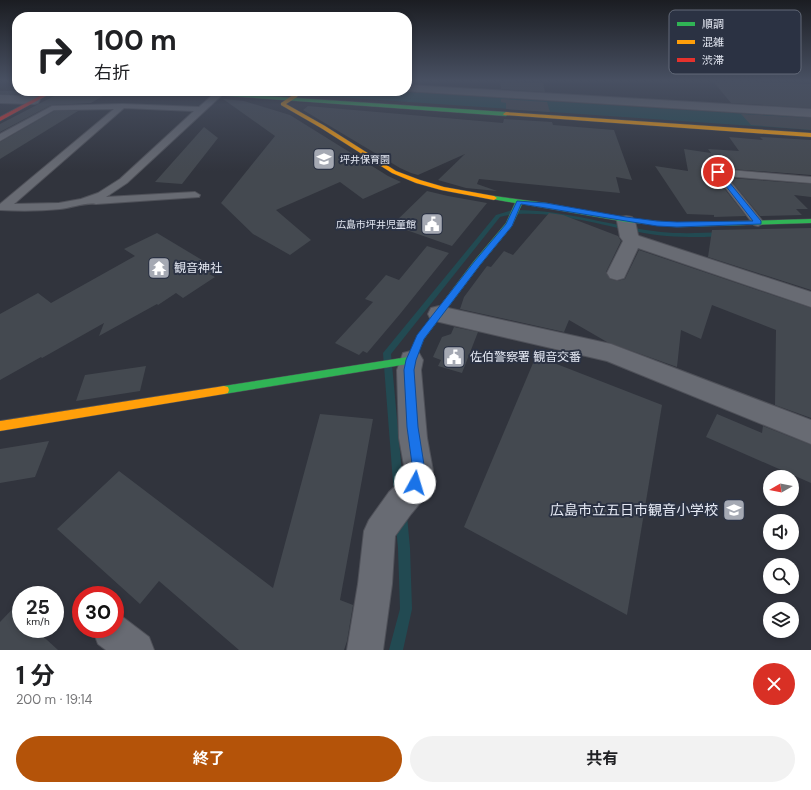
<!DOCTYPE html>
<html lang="ja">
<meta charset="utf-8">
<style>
:root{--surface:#fff;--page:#f2f2f2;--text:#202124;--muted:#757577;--accent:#b45309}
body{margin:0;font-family:"DM Sans","Noto Sans JP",sans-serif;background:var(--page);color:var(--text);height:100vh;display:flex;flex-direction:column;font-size:15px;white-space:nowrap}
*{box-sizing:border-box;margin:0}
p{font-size:13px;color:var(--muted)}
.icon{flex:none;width:22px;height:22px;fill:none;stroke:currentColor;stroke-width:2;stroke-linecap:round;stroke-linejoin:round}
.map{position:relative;height:650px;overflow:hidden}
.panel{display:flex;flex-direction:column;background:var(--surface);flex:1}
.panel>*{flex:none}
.hud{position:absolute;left:12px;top:12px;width:400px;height:84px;border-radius:16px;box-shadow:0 2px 6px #0003;background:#fff;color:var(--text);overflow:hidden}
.needle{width:26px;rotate:261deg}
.buttons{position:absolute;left:763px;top:470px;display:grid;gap:8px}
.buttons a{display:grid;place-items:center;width:36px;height:36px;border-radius:50%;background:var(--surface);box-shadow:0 2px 6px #0003;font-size:20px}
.speed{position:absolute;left:12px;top:586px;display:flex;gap:8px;font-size:20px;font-weight:700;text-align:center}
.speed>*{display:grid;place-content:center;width:52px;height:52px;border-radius:50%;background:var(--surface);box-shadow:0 2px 6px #0003;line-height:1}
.speed small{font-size:10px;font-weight:400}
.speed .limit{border:6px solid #d22;background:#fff;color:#111}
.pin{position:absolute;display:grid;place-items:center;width:34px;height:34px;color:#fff;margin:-17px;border:2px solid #fff;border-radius:50%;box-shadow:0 1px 4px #0007}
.me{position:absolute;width:44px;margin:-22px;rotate:6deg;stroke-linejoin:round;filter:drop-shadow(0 0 3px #0008)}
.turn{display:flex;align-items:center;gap:14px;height:84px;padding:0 16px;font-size:18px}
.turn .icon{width:52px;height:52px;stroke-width:2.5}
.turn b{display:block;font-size:28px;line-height:34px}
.round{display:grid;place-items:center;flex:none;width:42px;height:42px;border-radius:21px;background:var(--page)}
.head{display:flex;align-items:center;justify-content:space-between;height:68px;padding:0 16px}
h1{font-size:24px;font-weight:700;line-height:30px}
.action{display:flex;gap:8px;margin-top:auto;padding:8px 16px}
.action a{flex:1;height:46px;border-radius:24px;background:var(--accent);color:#fff;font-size:16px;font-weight:700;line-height:46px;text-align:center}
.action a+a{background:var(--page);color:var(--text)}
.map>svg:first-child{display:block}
</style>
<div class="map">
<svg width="811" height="650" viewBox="0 0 811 650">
<rect width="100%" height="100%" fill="#31343d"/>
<polygon fill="#224a52" points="250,91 392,91 811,118 811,130"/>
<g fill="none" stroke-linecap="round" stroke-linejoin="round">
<g fill="#224a52" fill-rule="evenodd">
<path d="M 512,210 C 563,209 610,226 661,232 C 681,234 702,233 722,232 L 725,234 C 720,238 711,236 705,237 C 684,237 664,237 644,233 C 601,226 543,206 500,217 L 391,354 L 404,495 L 403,499 L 399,500 L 395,499 L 394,495 L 383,353 L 496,215 Z"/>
<polygon points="401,510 405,512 407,516 410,548 412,609 403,650 389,650 400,609 398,548 395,516 397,512"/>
</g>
</g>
<g fill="#444950">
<polygon points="712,80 811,84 811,108 731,103"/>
<polygon points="500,81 543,83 545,92 501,89"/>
<polygon points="0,91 41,91 34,94 0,94"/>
<polygon points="60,91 111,91 91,103 51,105 0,132 0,124 58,94"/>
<polygon points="223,99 244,101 290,115 388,176 401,182 363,199 340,182 276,210 311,240 290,255 253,234 221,203 275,136"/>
<polygon points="501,99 547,102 550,112 506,109 506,103 501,102"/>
<polygon points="308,106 503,123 504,119 552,122 553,125 614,130 632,180 616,177 620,193 479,179 477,184 497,191 466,188 438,180 465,154 418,175 411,173 400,168 303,110"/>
<polygon points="54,111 78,111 0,159 0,142"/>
<polygon points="741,114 811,118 811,130 751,125"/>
<polygon points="204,127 218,138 182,184 155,182"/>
<polygon points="729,137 763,140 760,137 811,140 811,175 717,168 712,171 712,173 746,216 714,217 714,215 687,214 655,166 688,171 684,149 711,153 708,149 739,151"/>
<polygon points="729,178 811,184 811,197 794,195 808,209 796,209 802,215 760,216"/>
<polygon points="427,191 448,196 487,203 452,246 392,225"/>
<polygon points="549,213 563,215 618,236 621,241 606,272 610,279 617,281 625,279 639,250 811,308 811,418 775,405 776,330 712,305 701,339 681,330 677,367 607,342 569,320 564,332 460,309 464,297 487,266 491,267 504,251 513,255"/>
<polygon points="811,228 811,290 708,257 712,230"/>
<polygon points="157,233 217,269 209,274 215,277 183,298 176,293 158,305 157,304 99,336 104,323 42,358 41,357 0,380 0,314 38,293 51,303 135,256 124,249"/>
<polygon points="427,246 449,253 400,314 367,353 363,351 359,355 335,343 373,302 365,299 386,275 399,280"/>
<polygon points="454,327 478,332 462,373 438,366 441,360 433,357 442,337 451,334"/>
<polygon points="536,356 662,405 627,615 464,527"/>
<polygon points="146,366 140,391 76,401 85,375"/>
<polygon points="320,414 373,419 340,600 353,605 347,641 344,650 239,650 159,581 140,604 57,529 119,471 273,588"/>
<polygon points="717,414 762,433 763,426 811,445 811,483 706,437"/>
<polygon points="49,441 35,477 0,483 0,449"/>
<polygon points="21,600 21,629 35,629 58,650 0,650 0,622"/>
</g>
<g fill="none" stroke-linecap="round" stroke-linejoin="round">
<g stroke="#4f5159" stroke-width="2">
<g id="lane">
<path d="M 216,92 L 219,92 L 223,94 L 127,183 L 106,197 L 195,192 L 200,195 L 199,197 L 96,204 C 86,202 71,208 60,209 C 40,211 20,211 0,210 L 0,204 L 114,109 L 54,110 L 0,141 L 0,134 L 52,106 L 122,104 L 199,107 ZM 124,108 L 194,111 L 120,179 L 98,193 L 81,199 L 59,203 L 14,204 Z"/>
<polygon points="718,169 811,177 811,183 726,176 764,223 758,226 754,225 715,174 713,172"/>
</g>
</g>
<g stroke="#4f5159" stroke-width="2">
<g id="street">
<polygon points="407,85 811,109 811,117 407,91 405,91 407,91"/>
<polygon points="0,95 34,96 38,97 40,100 38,103 34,104 0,103"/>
<polygon points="626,216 632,217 635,221 638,235 639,236 811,292 811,307 638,248 624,278 617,280 610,278 607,273 623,241 620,237 617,221 620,217"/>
<polygon points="439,306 611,344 811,420 811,444 607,361 431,320 428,314 431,308"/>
<polygon points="411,351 419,353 423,360 421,370 427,438 433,471 425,497 411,514 395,536 392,584 383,650 347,650 358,584 364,531 369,520 389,492 403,479 405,471 399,438 397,370 403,353"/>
<polygon points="115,615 124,618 149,637 154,650 106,650 98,644 93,631 94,629 115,629"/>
</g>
</g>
<g stroke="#4f5159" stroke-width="1">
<g id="fast">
<polygon points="170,91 192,91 506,112 509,114 506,116 172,92"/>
<polygon points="494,196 546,203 626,218 677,223 811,219 811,223 677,227 626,222 522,204 512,226 480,265 424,339 414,363 224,394 220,393 219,390 220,387 224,386 408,357 417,336 474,261 506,223 515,203 492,199 491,198"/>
</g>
</g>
<g stroke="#4f5159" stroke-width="1">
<g id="slow">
<polygon points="297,91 301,91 297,97 286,104 325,126 396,171 420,180 444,187 494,196 497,198 494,200 441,190 416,183 392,173 321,128 281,105 281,103 293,95"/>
<polygon points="506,112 811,133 811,137 504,115 503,114"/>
<polygon points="224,386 228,387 229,390 228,393 224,394 0,431 0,421"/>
</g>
</g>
<g stroke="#4f5159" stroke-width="1">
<polygon id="jam" points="49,91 55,91 0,121 0,117"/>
</g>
<use href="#lane" fill="#686b73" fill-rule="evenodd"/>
<use href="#street" fill="#686b73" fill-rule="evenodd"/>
<use href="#fast" fill="#30b455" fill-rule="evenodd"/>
<use href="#slow" fill="#ff9f0a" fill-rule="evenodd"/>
<use href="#jam" fill="#e5322d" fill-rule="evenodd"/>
</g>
<linearGradient id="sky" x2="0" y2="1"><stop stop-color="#1b1d22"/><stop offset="0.47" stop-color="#485062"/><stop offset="1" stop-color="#485062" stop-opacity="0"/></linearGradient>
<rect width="811" height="171" fill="url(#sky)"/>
<polygon fill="#1a73e8" stroke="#114b97" points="718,170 720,171 761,221 761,224 677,227 657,226 521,204 512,226 480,265 424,339 416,360 414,370 418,427 425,471 420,487 415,489 411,487 409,483 413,471 407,427 404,370 406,360 417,335 474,262 506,224 517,201 546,203 626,217 657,221 677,222 753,221 715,172"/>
<defs>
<g id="school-square" transform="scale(1.15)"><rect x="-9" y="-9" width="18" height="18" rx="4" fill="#a5a9b3" stroke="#2b3243"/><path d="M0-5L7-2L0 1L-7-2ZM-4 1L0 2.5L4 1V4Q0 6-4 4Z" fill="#fff"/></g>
<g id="civic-square" transform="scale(1.15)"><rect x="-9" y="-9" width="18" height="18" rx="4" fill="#a5a9b3" stroke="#2b3243"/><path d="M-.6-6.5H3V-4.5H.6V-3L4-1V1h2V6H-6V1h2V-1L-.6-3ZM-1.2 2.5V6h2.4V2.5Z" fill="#fff"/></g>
<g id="temple-square" transform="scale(1.15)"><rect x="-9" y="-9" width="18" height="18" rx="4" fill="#a5a9b3" stroke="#2b3243"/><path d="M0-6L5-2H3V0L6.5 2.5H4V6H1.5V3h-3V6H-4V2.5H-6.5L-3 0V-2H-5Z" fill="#fff"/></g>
</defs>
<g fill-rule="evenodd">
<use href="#school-square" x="324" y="159"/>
<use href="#civic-square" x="432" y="224"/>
<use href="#temple-square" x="159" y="268"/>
<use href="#civic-square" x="454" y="357"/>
<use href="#school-square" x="734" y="510"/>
</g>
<g text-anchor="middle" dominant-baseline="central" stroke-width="4" stroke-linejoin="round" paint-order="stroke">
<g font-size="10" fill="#e4e8f3" stroke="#2b3243" text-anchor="start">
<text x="340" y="159">坪井保育園</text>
<text x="416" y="224" text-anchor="end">広島市坪井児童館</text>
</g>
<g font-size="12" fill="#e4e8f3" stroke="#2b3243" text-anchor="start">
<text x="174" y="268">観音神社</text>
<text x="470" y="357">佐伯警察署 観音交番</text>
</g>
<g font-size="14" fill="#e4e8f3" stroke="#2b3243" text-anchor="end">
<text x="718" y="510">広島市立五日市観音小学校</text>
</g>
</g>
<rect x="669" y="10" width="132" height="64" rx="6" fill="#2b3243" stroke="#626978" stroke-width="1"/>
<rect x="677" y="22" width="18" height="4" fill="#30b455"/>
<rect x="677" y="40" width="18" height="4" fill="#ff9f0a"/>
<rect x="677" y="58" width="18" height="4" fill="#e5322d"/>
<g font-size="11" fill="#e4e8f3">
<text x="702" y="28">順調</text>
<text x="702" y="46">混雑</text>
<text x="702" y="64">渋滞</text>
</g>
</svg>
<div class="buttons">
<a><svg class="needle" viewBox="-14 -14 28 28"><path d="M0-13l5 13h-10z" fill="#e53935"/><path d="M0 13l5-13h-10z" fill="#757577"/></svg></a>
<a><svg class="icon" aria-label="sound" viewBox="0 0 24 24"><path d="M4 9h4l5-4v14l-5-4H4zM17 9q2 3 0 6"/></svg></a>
<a><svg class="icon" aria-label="search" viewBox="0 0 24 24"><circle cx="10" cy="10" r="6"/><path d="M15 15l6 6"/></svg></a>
<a><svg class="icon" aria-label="layers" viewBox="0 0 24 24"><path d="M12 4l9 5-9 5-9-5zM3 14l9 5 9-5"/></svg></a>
</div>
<div class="speed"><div>25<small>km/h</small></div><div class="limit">30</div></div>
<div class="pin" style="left:718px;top:172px;background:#d93025"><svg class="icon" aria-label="arrive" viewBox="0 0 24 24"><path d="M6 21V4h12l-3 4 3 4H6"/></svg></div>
<svg class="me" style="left:415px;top:483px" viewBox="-20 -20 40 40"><circle r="19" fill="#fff"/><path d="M0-13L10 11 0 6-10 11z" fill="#1a73e8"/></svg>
<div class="hud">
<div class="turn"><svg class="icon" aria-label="right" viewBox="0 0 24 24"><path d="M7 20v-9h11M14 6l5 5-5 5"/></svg><div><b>100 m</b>右折</div></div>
</div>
</div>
<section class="panel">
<div class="head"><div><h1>1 分</h1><p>200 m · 19:14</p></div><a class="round" style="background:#d93025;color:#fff"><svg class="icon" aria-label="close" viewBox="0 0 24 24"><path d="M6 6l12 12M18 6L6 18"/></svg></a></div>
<div class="action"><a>終了</a><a>共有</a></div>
</section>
